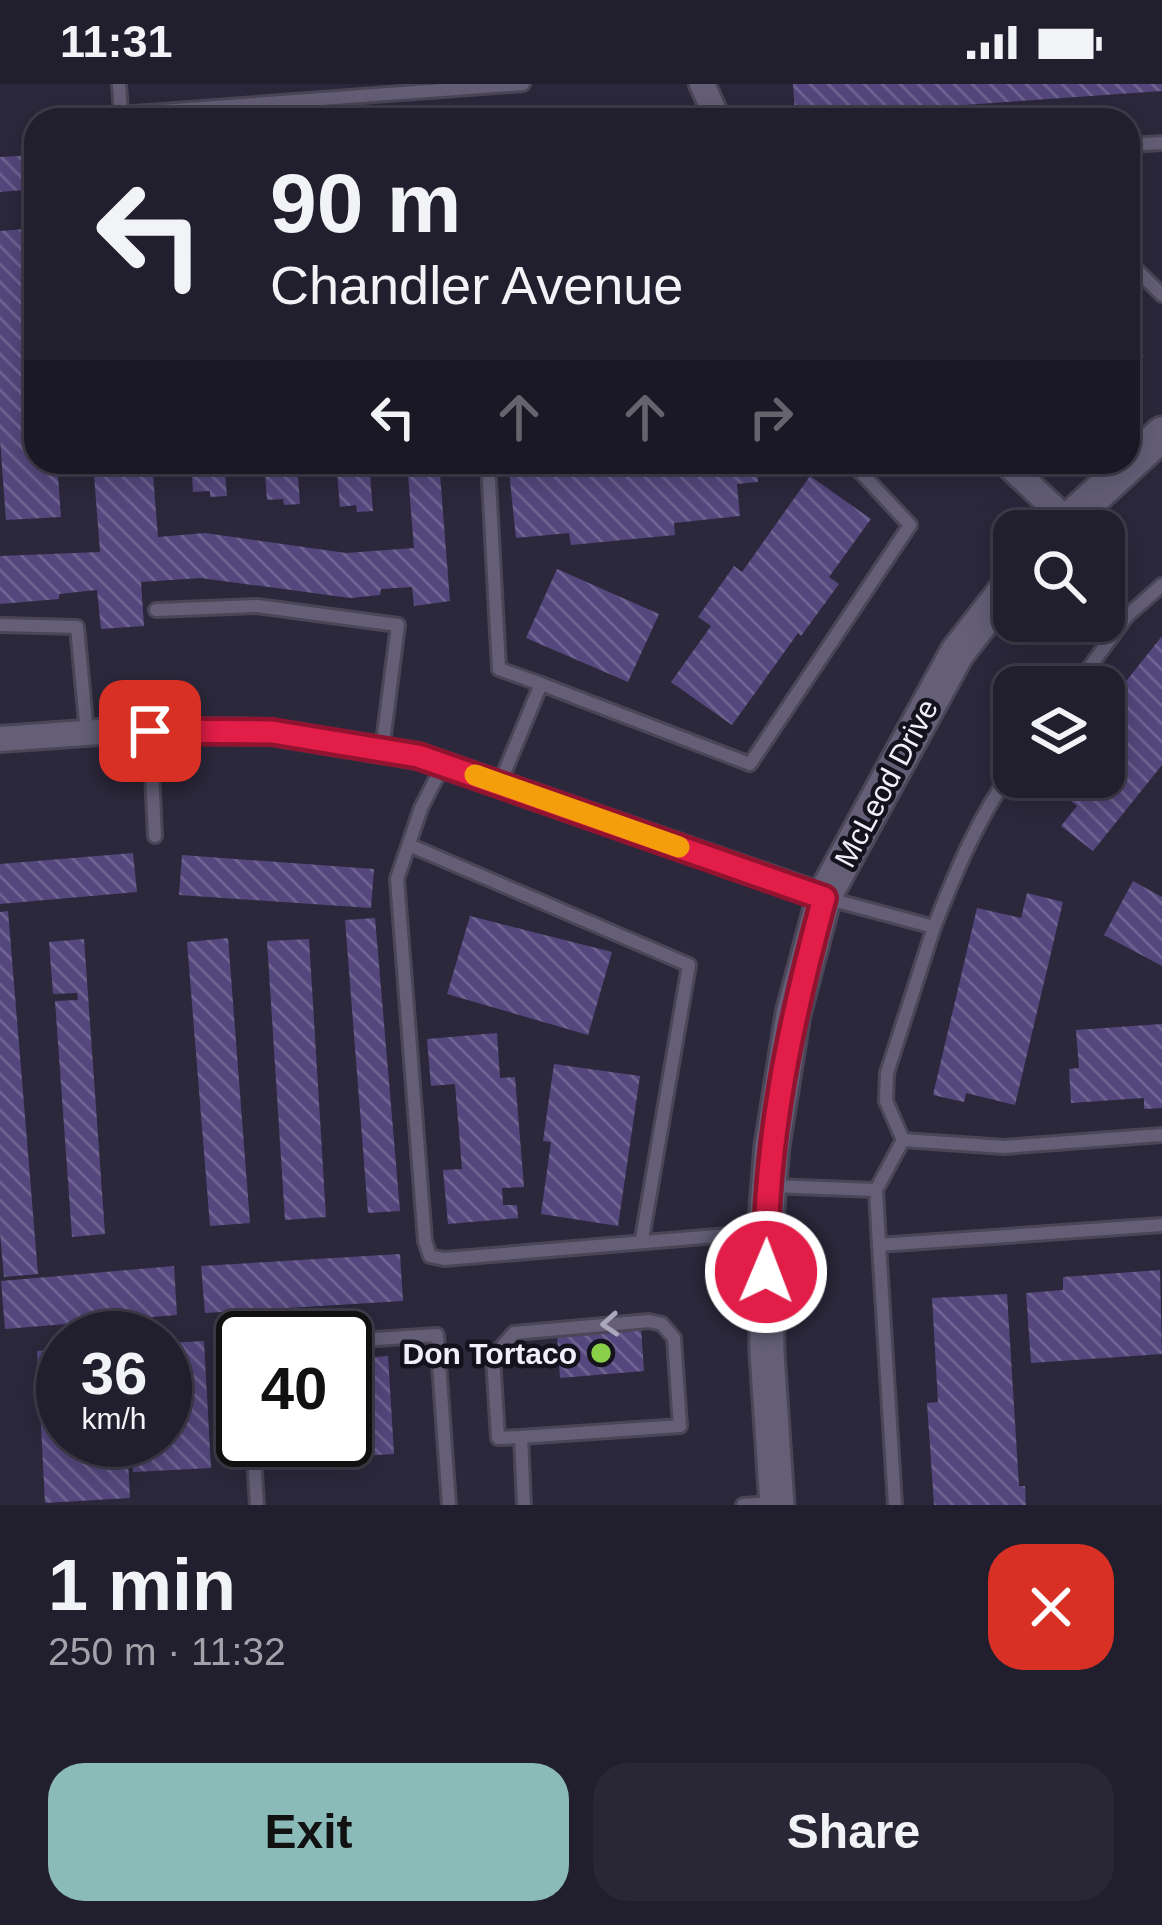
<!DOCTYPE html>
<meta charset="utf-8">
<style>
:root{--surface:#211e2d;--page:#292735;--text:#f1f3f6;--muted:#a2a2aa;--line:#3e3c49;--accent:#8bbbb9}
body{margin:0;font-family:Helvetica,sans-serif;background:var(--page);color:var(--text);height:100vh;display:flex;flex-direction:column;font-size:45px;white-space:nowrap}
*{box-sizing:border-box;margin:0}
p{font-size:39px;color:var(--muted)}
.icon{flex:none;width:66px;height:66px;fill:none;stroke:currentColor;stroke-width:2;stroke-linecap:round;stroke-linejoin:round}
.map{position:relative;height:1421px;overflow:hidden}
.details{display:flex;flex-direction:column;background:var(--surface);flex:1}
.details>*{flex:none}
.top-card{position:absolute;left:24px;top:24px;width:1116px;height:366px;border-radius:36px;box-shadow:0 6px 30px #0003,0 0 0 3px var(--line);background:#211e2d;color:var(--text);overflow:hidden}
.tools{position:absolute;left:993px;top:426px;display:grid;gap:24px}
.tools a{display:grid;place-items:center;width:132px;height:132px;border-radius:24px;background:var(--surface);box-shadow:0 6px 30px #0003,0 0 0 3px var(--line);font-size:60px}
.speed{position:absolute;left:36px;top:1227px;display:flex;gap:24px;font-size:60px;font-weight:700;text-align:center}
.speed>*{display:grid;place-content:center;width:156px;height:156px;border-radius:50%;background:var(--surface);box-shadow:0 6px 30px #0003,0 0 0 3px var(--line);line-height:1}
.speed small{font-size:30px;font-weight:400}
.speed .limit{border:6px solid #111;border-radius:18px;background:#fff;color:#111}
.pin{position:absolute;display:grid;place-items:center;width:102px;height:102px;color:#fff;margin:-51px;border-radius:24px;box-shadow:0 6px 18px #0006}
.me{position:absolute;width:132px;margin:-66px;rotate:1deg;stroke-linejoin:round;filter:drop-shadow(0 0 9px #0008)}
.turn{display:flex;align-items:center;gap:42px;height:252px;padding:0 48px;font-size:54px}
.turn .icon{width:156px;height:156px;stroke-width:2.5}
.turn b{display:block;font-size:84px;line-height:102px}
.lanes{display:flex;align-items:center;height:114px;padding:0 48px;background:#0003;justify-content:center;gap:60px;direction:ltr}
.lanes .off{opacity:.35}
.round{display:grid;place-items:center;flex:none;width:126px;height:126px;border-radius:36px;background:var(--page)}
.overview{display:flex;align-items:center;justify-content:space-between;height:204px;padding:0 48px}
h1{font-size:72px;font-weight:800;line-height:90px}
.action{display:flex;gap:24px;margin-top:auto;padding:24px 48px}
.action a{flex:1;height:138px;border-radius:36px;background:var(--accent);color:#111;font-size:48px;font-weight:800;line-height:138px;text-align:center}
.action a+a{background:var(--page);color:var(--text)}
.status{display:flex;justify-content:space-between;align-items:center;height:84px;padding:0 60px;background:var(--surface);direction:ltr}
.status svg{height:33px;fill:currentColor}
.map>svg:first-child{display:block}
</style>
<div class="status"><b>11:31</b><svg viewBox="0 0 49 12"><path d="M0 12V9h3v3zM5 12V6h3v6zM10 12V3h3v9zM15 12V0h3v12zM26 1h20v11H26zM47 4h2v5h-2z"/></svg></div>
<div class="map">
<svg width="1162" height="1421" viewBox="0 0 1162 1421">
<defs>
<pattern id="building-back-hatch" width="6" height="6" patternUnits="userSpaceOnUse" patternTransform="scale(3)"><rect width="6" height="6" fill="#54477d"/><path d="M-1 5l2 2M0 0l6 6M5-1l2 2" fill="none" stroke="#6d6290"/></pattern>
</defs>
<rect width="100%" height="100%" fill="#2c283c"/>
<g fill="url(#building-back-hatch)">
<polygon points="793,0 1162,0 1162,7 795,33"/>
<polygon points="412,28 412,36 359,36 359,33"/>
<polygon points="36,71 36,105 0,108 0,73"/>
<polygon points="36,144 36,378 57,378 61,433 6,436 0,356 0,147"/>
<polygon points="1128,255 1144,272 1128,287"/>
<polygon points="93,378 152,378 158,453 205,449 346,469 414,464 407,378 439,378 450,517 414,522 412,503 381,505 380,511 350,514 201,494 141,498 144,542 101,545 97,506 59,510 59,515 0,520 0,472 100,468"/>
<polygon points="191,378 224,378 227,412 210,413 210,407 193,408"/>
<polygon points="264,378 297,378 300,420 284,421 283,415 267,416"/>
<polygon points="336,378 369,378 373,427 357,428 356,421 340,423"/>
<polygon points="508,378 756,378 758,398 737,400 740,432 674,439 675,451 571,461 569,449 516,454"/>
<polygon points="810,392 871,435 829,493 839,500 801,552 798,549 732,641 671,598 711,542 698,533 734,482 742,488"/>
<polygon points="557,485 659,530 628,598 526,554"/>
<polygon points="1162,552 1162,681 1093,767 1061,742 1077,722 1047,697 1050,693 1104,693 1104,625"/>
<polygon points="133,769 137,808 0,820 0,780"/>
<polygon points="182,771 374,785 371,824 179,811"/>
<polygon points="1133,797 1162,813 1162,882 1104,851"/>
<polygon points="1027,809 1063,818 1015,1021 966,1009 964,1018 933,1011 977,824 1021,834"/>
<polygon points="8,827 38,1190 4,1193 0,1149 0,828"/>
<polygon points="470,832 612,868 588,951 447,910"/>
<polygon points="375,834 400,1127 368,1129 345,836"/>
<polygon points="228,854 250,1139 210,1142 187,858"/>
<polygon points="84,855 105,1150 72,1153 55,917 78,916 77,909 53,910 49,858"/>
<polygon points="309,855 326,1133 285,1136 267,857"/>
<polygon points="1162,940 1162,1024 1144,1025 1144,1014 1071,1019 1069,985 1079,984 1076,946"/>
<polygon points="497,949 500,994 515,993 524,1103 502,1104 503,1121 517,1121 518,1134 448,1140 443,1086 462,1085 455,1000 431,1002 427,955"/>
<polygon points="554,980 640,992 618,1142 541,1130 551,1058 543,1057"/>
<polygon points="400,1170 403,1217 205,1229 201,1182"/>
<polygon points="174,1182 177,1231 5,1245 1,1197"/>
<polygon points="1160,1186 1162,1270 1031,1279 1026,1209 1063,1206 1063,1193"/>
<polygon points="1007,1210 1019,1402 1025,1402 1026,1421 934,1421 927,1319 938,1318 932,1214"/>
<polygon points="641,1244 644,1287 560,1294 557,1250"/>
<polygon points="204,1257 211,1384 133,1388 132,1356 165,1356 165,1259"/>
<polygon points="63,1266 63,1356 127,1356 130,1414 45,1419 37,1267"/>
<polygon points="388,1272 394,1370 361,1372 362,1384 331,1386 330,1374 299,1376 297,1356 345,1356 345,1275"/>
</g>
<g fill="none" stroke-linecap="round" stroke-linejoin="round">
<g stroke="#4a4657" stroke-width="18">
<g id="service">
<polyline points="119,0 121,30 523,0"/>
<polyline points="1128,61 1162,59"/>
<polyline points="1128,177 1162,211"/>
<polyline points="488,378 499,585 541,600"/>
<polyline points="156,526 257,522 398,541 382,666"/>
<polyline points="0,541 77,543 87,649"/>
<polyline points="1075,603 1127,532 1162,501"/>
<polyline points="150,647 155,752"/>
<polyline points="443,681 421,724 397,795 425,1157 430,1172 444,1175 764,1148"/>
<polyline points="500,699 541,600 750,680 910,441 851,378"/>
<polyline points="409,761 689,881 642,1155"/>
<path d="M 829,815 L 934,843 C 956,787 978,733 1014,684"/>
<polyline points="903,1056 886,1017 887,989 934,843"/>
<polyline points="771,1102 876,1106 879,1161"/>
<polyline points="876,1106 903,1056 1004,1063 1162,1051"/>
<polyline points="245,1239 246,1254"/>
<polyline points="345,1257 437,1251 449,1421"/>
<polyline points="521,1353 498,1354 493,1273 514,1249 649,1237 662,1240 674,1254 680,1342 521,1353 524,1421"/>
<polyline points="253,1356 257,1421"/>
<polyline points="743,1421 772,1419"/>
<polyline points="895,1421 879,1161 1162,1141"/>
</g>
</g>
<g stroke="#4a4657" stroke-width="30">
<g id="minor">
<polyline points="702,0 718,36"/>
<polyline points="1005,378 1068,437"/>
<polyline points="0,655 127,646 271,648 418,672 824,813"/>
</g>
</g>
<g stroke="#4a4657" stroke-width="39">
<g id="tertiary">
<polyline points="1057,447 1162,350"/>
<polyline points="777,1421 767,1269 765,1148 772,1062 793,930 824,813 957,569 1014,496"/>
</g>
</g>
<use href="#service" stroke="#645f77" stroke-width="12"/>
<use href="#minor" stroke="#645f77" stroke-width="24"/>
<use href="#tertiary" stroke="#645f77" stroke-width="33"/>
</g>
<defs><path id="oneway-chevron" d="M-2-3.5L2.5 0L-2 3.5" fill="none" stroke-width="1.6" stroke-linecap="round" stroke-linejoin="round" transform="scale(3)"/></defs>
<use stroke="#aba7ba" href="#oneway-chevron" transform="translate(610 1240) rotate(176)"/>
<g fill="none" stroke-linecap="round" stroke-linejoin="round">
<g stroke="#92132f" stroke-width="30">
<path id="route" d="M 150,647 L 272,648 L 418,672 L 824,814 C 791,936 764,1060 766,1188"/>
</g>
<use href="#route" stroke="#e11d48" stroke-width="21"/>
<polyline stroke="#f59e0b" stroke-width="21" points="475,691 679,763"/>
</g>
<circle fill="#89cf48" stroke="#14121c" stroke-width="4.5" cx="601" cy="1269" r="12"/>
<g text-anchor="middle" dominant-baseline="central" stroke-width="9" stroke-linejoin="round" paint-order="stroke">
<g font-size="30" fill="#f2effd" stroke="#14121c">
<text transform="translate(886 699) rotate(-62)">McLeod Drive</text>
</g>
<g font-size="30" font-weight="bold" fill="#f2effd" stroke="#14121c" text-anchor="end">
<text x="577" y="1269">Don Tortaco</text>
</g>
</g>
</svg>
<div class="tools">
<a><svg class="icon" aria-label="search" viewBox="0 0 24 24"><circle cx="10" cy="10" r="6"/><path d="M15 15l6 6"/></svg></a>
<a><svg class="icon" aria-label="layers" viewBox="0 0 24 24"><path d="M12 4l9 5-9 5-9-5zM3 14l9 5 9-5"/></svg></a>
</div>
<div class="speed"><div>36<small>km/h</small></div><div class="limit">40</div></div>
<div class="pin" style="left:150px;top:647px;background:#d93025"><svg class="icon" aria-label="arrive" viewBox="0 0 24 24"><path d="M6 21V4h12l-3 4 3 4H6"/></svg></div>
<svg class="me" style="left:766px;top:1188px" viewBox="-20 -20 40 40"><circle r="17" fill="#e11d48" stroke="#fff" stroke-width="3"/><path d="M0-11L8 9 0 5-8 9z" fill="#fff"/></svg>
<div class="top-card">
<div class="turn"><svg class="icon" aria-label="left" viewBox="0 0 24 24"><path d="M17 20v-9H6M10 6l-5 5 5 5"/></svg><div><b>90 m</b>Chandler Avenue</div></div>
<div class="lanes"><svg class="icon" aria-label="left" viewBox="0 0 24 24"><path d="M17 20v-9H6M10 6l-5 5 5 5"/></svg><svg class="icon off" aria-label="ahead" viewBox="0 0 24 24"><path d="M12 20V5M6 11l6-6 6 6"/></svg><svg class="icon off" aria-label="ahead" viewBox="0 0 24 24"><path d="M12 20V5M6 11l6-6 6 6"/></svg><svg class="icon off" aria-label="right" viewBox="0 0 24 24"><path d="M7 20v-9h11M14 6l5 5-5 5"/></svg></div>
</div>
</div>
<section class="details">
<div class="overview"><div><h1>1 min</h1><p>250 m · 11:32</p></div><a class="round" style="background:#d93025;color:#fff"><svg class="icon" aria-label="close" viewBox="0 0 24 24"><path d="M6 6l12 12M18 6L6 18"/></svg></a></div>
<div class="action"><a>Exit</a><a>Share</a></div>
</section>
